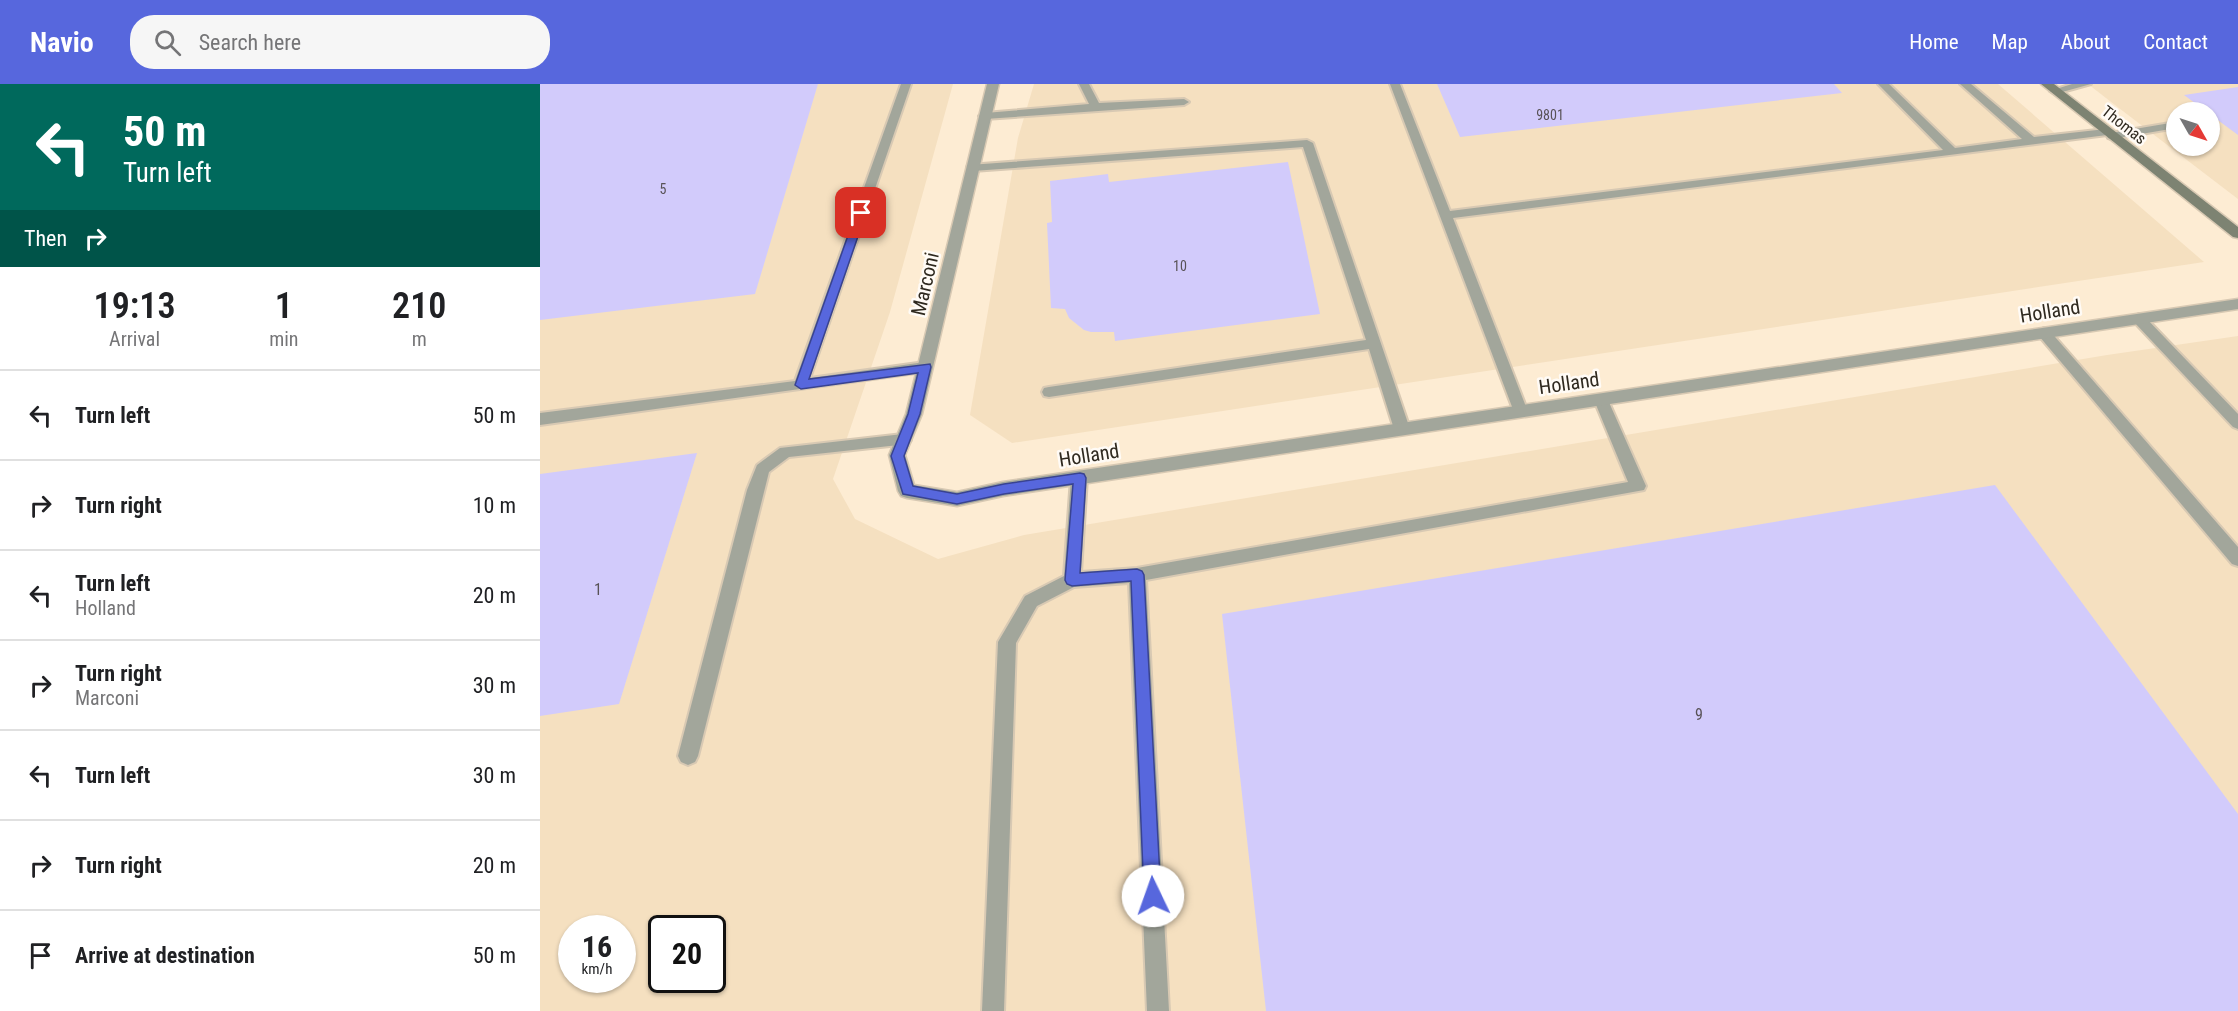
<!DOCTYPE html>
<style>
:root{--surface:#fff;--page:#f6f6f6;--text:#202124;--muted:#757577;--line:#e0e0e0;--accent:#5767dd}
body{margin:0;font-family:"Roboto Condensed",sans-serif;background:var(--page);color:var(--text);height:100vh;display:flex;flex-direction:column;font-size:22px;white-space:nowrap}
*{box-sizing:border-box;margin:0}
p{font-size:20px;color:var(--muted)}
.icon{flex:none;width:33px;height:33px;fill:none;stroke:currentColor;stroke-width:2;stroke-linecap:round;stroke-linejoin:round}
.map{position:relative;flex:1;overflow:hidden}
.sheet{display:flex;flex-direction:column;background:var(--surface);width:540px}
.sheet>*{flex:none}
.guide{background:#00695c;color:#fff;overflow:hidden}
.needle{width:39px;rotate:129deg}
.fabs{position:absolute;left:1626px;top:18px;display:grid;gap:12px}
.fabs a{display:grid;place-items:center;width:54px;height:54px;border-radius:50%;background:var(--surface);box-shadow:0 2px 4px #0004;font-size:30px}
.speed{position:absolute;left:18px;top:831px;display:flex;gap:12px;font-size:30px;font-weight:700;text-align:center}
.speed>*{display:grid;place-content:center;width:78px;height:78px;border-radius:50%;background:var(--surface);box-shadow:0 2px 4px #0004;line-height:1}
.speed small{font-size:15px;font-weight:400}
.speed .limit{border:3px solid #111;border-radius:9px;background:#fff;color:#111}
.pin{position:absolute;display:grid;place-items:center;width:51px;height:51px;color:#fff;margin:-26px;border-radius:12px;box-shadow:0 3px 9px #0006}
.me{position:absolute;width:66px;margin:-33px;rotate:357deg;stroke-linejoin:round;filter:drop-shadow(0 0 4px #0008)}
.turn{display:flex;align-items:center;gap:21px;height:126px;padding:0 24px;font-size:27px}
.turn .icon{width:78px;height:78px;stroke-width:2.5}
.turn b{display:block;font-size:42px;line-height:51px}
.then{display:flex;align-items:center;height:57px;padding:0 24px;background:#0003;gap:12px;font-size:22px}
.eta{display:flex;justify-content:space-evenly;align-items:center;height:102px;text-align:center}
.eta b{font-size:36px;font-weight:600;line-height:42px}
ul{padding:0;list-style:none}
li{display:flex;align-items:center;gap:18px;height:90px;padding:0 24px;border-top:2px solid var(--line)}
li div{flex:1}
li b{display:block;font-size:22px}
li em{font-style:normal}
header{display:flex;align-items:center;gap:36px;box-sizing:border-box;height:84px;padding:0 30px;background:var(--accent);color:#fff}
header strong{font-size:28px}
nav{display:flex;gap:33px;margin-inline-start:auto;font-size:21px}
.search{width:420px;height:54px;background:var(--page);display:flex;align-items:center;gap:15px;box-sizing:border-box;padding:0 21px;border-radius:24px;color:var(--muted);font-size:22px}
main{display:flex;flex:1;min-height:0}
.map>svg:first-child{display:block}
</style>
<header>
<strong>Navio</strong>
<div class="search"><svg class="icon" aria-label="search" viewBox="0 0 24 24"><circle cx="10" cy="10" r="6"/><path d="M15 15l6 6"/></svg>Search here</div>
<nav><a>Home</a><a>Map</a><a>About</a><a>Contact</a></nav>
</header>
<main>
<section class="sheet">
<div class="guide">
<div class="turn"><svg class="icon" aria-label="left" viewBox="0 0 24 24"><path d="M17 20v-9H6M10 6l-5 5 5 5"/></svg><div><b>50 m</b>Turn left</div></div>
<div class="then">Then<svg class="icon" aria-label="right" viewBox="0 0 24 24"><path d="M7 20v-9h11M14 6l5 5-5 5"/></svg></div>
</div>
<div class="eta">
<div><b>19:13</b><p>Arrival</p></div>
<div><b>1</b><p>min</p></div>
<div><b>210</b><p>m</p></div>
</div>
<ul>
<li><svg class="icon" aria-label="left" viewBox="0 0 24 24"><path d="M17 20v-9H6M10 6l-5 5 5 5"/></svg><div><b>Turn left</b></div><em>50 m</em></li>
<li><svg class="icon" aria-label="right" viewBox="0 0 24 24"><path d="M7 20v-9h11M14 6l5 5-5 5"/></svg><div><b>Turn right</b></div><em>10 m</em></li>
<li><svg class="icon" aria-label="left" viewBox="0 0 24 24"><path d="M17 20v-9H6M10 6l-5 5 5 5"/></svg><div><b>Turn left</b><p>Holland</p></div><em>20 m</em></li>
<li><svg class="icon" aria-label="right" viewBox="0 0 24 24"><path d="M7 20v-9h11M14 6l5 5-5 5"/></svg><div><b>Turn right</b><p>Marconi</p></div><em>30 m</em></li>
<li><svg class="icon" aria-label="left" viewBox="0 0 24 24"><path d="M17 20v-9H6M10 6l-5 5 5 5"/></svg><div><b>Turn left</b></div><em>30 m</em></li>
<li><svg class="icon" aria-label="right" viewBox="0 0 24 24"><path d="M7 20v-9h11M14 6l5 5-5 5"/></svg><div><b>Turn right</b></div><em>20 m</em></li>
<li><svg class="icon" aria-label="arrive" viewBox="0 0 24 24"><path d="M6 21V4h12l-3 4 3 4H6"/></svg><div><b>Arrive at destination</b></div><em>50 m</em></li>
</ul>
</section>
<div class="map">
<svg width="1698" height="927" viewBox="0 0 1698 927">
<rect width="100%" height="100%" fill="#fdecd3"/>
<g fill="#f5e0c0" fill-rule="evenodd">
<path d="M 0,0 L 413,0 L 350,228 L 293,395 L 315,435 L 398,475 L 484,451 L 1567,271 L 1698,252 L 1698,927 L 0,927 ZM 32,844 L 82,844 L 82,896 L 32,896 ZM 122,844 L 172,844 L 172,896 L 122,896 Z"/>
<polygon points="494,0 1458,0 1664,178 472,359 430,331 478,54"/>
<path d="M 1548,0 L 1698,0 L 1698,115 L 1575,21 ZM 1636,28 L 1670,28 L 1670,62 L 1636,62 Z"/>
</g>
<g fill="#d2cbfb">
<polygon points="0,0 278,0 215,210 0,236"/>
<polygon points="897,0 1294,0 1302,9 920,53"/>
<polygon points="1698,3 1698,51 1644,11"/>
<polygon points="748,78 780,230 575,257 574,248 551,248 544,246 529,234 525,225 511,224 507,139 512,138 510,97 568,90 569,98"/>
<polygon points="157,369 79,620 0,632 0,390"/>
<polygon points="1455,401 1698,730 1698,927 726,927 682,530"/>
</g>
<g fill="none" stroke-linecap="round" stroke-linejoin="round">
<g stroke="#d8c9b3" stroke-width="4">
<g id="lane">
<polygon points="361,0 371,0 270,294 385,278 392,283 390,287 0,341 0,329 255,297"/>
<polygon points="539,0 549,0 559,19 644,15 649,18 644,21 445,35 439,32 445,29 549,20"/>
<polygon points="850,0 860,0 910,127 1403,66 1338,0 1349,0 1415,64 1482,55 1420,0 1431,0 1494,53 1566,45 1571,49 1636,38 1636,44 1572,55 1568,54 1567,51 913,134 988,328 986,332 976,332 974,328"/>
<polygon points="1532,0 1551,0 1515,10 1510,7"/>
<polygon points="767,56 773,59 870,345 867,349 857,349 854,345 829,265 509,313 504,312 502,308 504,304 509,303 826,256 763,63 433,87 427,83 429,81"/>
<polygon points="1599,230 1604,232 1698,330 1698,345 1693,343 1594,238 1592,235"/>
<polygon points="1504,244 1509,246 1698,463 1698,482 1692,480 1499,252 1497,249"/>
<polygon points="1061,311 1068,316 1106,402 1104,406 606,496 629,927 607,927 589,499 534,503 497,522 476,559 464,927 442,927 458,558 485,512 524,492 531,394 533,390 545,390 547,394 541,488 597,484 1088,398 1054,316"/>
<polygon points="363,350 368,352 371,356 368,360 249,373 229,388 158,672 155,678 148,681 141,678 138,672 207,406 217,381 240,364"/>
</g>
</g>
<g stroke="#d8c9b3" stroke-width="3">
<polygon id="street" points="447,0 459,0 382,330 365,371 374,401 417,408 463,398 1698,215 1698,225 463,412 417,422 367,414 361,412 358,407 349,371 366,330"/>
</g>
<g stroke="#d8c9b3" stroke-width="3">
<polygon id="secondary" points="1501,0 1514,0 1698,143 1698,154 1693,153"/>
</g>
<use href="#lane" fill="#a2a69b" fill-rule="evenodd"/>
<use href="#street" fill="#a2a69b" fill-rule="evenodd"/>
<use href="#secondary" fill="#7d8372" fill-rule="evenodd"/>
</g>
<polygon fill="#5767dd" stroke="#394390" stroke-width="1.5" points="321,126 326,129 269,295 390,280 391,283 380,330 364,372 373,402 417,410 464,400 540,389 544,390 546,394 540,489 597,485 602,487 604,491 621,812 619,818 613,821 606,818 604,812 591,497 532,502 527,500 525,496 533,400 464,410 417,420 363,410 351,372 368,330 378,289 261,305 255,301 316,129"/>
<g text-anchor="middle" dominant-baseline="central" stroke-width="5" stroke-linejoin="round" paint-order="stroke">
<g font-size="14" fill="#585256">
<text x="1010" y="31">9801</text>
<text x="123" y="105">5</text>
<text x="640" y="182">10</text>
</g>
<g font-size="16" fill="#2f291f" stroke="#fffbf6">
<text transform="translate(1584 41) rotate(38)">Thomas</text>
</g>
<g font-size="16" fill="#585256">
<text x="58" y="505">1</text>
<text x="1159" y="630">9</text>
</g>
<g font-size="20" fill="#2f291f" stroke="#fffbf6">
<text transform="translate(385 200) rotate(-77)">Marconi</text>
<text transform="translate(1510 227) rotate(-9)">Holland</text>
<text transform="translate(1029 299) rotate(-8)">Holland</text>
<text transform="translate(549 371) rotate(-9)">Holland</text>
</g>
</g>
</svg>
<div class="fabs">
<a><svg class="needle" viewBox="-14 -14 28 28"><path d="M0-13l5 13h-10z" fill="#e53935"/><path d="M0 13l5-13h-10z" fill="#757577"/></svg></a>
</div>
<div class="speed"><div>16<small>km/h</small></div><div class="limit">20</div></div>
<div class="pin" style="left:321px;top:129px;background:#d93025"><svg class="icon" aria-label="arrive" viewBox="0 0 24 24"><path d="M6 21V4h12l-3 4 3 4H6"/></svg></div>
<svg class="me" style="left:613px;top:812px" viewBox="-20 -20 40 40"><circle r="19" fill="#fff"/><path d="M0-13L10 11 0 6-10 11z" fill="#5767dd"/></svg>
</div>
</main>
